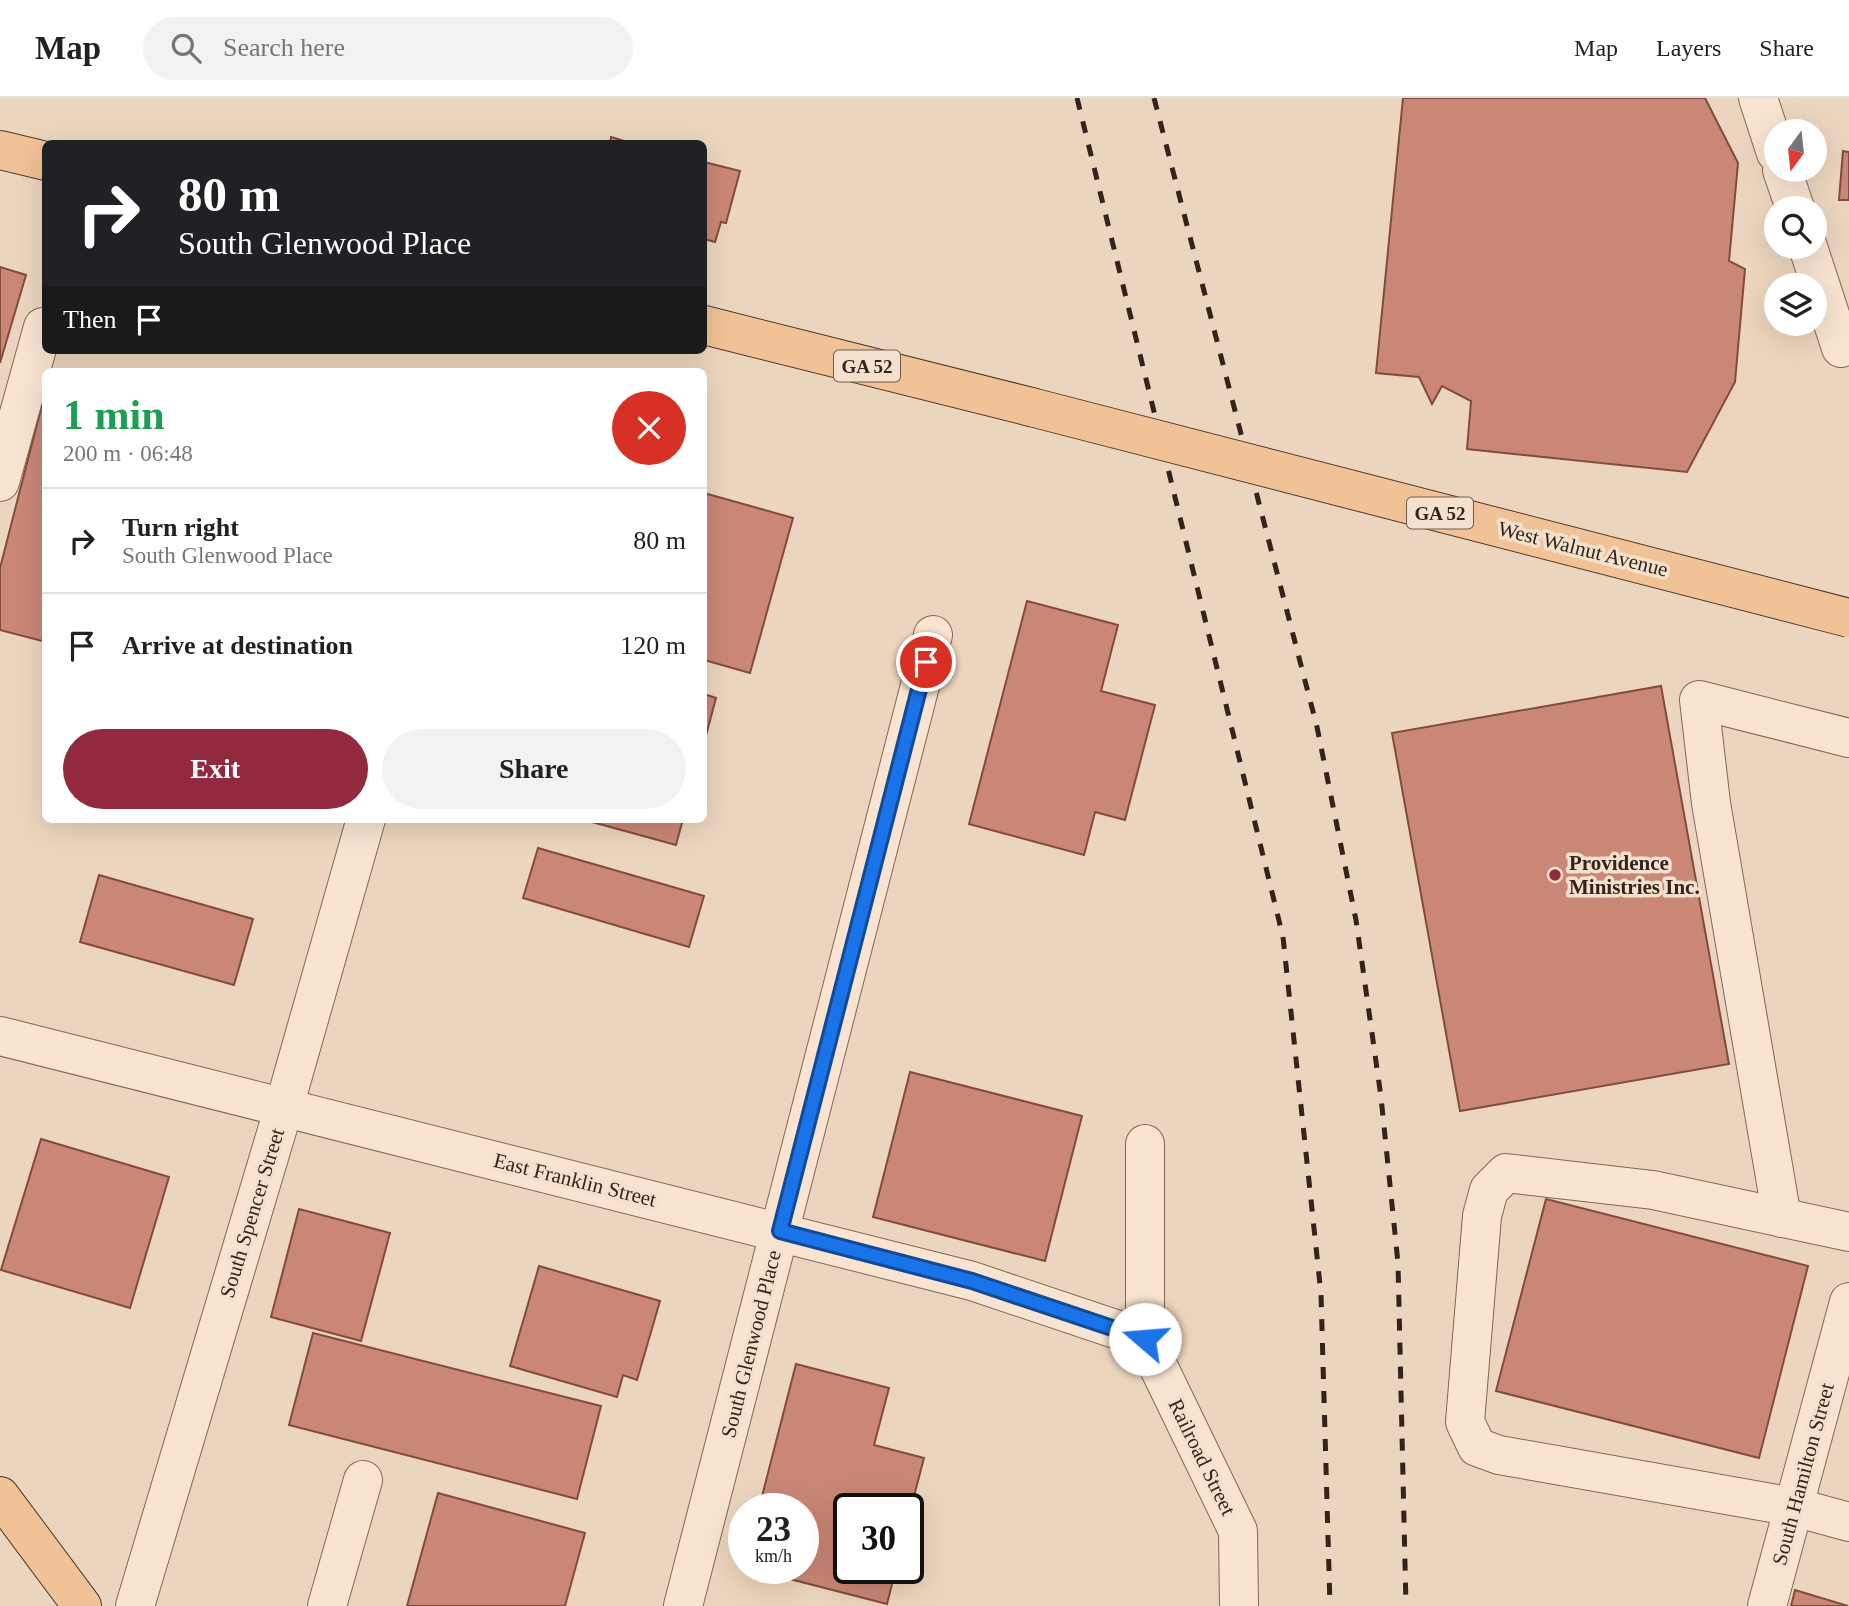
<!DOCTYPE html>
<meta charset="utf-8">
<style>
:root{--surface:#fff;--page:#f2f2f2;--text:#202124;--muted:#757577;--line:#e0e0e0;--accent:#92293f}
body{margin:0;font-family:Georgia,serif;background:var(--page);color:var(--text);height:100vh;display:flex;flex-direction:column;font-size:26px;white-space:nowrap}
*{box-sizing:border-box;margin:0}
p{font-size:23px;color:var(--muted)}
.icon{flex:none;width:38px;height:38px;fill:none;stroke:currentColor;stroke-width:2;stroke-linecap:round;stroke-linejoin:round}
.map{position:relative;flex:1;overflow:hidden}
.side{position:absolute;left:42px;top:270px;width:665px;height:455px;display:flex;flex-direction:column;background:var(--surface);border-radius:10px;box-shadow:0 7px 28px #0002}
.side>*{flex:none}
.hud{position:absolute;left:42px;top:42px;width:665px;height:214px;border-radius:10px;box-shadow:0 7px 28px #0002;background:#202124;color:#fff;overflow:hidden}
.needle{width:46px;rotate:195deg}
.tools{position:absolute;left:1764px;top:21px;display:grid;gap:14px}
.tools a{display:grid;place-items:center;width:63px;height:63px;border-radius:50%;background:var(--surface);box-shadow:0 7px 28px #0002;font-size:35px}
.speed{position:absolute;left:728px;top:1395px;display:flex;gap:14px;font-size:35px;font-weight:700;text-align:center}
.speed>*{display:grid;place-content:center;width:91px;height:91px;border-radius:50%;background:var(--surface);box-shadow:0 7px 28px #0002;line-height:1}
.speed small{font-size:18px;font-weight:400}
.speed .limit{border:4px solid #111;border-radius:10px;background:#fff;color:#111}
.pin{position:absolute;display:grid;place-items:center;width:60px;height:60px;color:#fff;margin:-30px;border:4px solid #fff;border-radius:50%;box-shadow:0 2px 7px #0007}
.me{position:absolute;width:77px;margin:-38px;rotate:288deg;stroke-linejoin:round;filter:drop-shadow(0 0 5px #0008)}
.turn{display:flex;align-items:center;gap:24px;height:147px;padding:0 21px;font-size:32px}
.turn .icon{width:91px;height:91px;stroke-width:2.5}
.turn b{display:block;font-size:49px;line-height:60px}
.then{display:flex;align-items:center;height:66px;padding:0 21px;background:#0003;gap:14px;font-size:26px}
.round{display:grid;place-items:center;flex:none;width:74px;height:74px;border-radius:37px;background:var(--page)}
.summary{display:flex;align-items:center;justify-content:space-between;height:119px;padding:0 21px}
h1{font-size:42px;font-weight:600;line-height:52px;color:#1e9e55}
.button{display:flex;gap:14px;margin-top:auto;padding:14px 21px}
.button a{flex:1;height:80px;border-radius:42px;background:var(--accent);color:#fff;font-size:28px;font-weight:600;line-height:80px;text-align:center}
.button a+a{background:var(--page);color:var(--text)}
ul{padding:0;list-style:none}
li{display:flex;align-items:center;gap:21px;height:105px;padding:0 21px;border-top:2px solid var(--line)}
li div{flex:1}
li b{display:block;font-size:26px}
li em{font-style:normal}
header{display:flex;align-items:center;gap:42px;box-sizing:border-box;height:98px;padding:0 35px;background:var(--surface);border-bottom:2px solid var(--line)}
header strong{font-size:33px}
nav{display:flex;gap:38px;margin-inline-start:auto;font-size:24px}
.search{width:490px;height:63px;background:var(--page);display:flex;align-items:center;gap:18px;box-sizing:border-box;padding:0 24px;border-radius:38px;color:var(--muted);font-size:26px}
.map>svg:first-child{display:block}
</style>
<header>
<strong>Map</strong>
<div class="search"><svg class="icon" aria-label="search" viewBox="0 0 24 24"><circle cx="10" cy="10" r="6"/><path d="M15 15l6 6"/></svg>Search here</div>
<nav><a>Map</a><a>Layers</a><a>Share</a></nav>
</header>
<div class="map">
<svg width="1849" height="1508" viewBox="0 0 1849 1508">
<rect width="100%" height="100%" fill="#ecd5be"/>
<g fill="#ca8775" stroke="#834b3e" stroke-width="2">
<polygon points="1403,0 1705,0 1738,65 1729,163 1745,171 1735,284 1687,374 1467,351 1471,303 1442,288 1432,306 1419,279 1376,275"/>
<polygon points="611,39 634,46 610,46"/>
<polygon points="1843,53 1849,54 1849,102 1839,102"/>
<polygon points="704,64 740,73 726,125 721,124 715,144 704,141"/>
<polygon points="0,169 26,177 0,265"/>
<polygon points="44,299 46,299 46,544 0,532 0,470"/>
<polygon points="704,395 793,420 750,575 704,562"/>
<polygon points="1027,503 1118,527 1101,593 1155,607 1125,722 1095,714 1084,757 969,726"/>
<polygon points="1661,588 1729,966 1460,1013 1392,635"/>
<polygon points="704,596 716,600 704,645"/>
<polygon points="581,721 683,721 676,747"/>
<polygon points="538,750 704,798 689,849 523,800"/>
<polygon points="99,777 253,821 234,887 80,844"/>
<polygon points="910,974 1082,1018 1045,1163 873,1119"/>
<polygon points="41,1041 169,1079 130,1210 1,1172"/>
<polygon points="1546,1101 1808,1168 1759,1360 1496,1293"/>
<polygon points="299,1111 390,1135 361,1243 271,1219"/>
<polygon points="539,1168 660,1203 637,1282 623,1277 617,1299 510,1268"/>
<polygon points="313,1235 601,1308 577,1401 289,1327"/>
<polygon points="796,1266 889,1290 874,1347 924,1360 908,1421 908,1410 849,1410 849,1470 896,1470 887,1506 747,1470 803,1470 803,1410 759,1410"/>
<polygon points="438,1395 585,1435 565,1508 407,1508"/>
<polygon points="1795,1492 1848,1508 1791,1508"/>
</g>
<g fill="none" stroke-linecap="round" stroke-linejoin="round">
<g stroke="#846657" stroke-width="40">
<g id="minor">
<polyline points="1758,0 1776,55"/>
<polyline points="1782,72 1795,110"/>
<polyline points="1808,149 1841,250"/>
<polyline points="0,384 43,229"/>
<polyline points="0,938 972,1183 1145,1241"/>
<polyline points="1145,1046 1145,1241 1238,1433 1239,1508"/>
<polyline points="1782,1120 1711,705 1699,602 1849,640"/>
<polyline points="1849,1134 1653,1092 1506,1075 1489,1092 1482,1118 1465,1324 1477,1349 1499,1357 1794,1409 1849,1424"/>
<polyline points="135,1508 284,1009 366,721"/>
<polyline points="327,1508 363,1382"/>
<polyline points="683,1508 933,537"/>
<polyline points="1767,1508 1849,1204"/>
</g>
</g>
<g stroke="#52362c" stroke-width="40">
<g id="major">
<polyline points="0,52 46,63"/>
<polyline points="704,227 1031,309"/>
<polyline points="0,1398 82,1508"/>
</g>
</g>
<use href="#minor" stroke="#f8e4d1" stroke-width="38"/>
<use href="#major" stroke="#f0c295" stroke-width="38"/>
<g stroke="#34231c" stroke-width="5" stroke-dasharray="12 12" stroke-linecap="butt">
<polyline points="1077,0 1283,839 1321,1196 1330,1508"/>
<polyline points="1154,0 1317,629 1356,822 1381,999 1398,1165 1406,1508"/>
</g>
<g stroke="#52362c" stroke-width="40" stroke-linecap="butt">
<polyline id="major-bridge" points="1031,309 1849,520"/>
</g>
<use href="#major-bridge" stroke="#f0c295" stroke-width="38"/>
</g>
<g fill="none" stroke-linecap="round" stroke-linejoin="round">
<g stroke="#114b97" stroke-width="18">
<polyline id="route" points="926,564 780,1133 972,1183 1145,1241"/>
</g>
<use href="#route" stroke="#1a73e8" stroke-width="12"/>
</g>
<circle fill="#92293f" stroke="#f4e1cd" stroke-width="2.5" cx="1555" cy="777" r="7"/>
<g text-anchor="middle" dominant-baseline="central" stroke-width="7" stroke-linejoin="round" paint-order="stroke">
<g fill="#f4e1cd" stroke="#6e5c51" stroke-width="2">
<rect x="834" y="252.5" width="66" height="31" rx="5"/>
<rect x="1407" y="399.5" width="66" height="31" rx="5"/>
</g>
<g font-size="19" font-weight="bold" fill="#34231c">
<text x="867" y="268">GA 52</text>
<text x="1440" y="415">GA 52</text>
</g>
<g font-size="21" fill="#34231c" stroke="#f4e1cd">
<text transform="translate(1583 451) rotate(14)">West Walnut Avenue</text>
<text transform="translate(575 1082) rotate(14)">East Franklin Street</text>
<text transform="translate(252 1115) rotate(-73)">South Spencer Street</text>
<text transform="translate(751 1246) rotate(-76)">South Glenwood Place</text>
<text transform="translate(1202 1359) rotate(64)">Railroad Street</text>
<text transform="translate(1803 1376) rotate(-75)">South Hamilton Street</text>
</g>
<g font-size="21" font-weight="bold" fill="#34231c" stroke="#f4e1cd" text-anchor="start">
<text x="1569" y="765">Providence<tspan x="1569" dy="24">Ministries Inc.</tspan></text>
</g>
</g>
</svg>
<div class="tools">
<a><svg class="needle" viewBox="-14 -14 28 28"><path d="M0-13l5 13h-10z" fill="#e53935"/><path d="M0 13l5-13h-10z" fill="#757577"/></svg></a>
<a><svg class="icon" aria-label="search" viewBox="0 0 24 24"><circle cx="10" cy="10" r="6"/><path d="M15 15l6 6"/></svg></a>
<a><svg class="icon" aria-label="layers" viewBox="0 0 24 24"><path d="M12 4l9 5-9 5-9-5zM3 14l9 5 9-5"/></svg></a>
</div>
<div class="speed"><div>23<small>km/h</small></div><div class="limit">30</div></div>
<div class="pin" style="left:926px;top:564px;background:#d93025"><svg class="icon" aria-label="arrive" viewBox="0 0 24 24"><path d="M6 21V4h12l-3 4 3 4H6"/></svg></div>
<svg class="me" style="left:1145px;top:1241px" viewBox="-20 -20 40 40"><circle r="19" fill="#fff"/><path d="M0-13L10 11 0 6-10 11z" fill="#1a73e8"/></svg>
<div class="hud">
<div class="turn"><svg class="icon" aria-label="right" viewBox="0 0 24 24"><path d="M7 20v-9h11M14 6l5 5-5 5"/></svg><div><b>80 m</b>South Glenwood Place</div></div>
<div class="then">Then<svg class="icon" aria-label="arrive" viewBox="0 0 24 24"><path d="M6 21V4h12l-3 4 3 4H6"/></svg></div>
</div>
<section class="side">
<div class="summary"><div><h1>1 min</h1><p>200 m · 06:48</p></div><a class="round" style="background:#d93025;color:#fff"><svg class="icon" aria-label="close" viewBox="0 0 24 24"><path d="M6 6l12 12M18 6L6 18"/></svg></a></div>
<ul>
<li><svg class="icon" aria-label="right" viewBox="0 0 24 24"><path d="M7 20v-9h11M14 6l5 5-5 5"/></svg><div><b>Turn right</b><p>South Glenwood Place</p></div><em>80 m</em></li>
<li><svg class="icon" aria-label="arrive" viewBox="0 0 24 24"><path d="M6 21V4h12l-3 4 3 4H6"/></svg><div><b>Arrive at destination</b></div><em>120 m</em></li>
</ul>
<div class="button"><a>Exit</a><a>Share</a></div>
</section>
</div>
